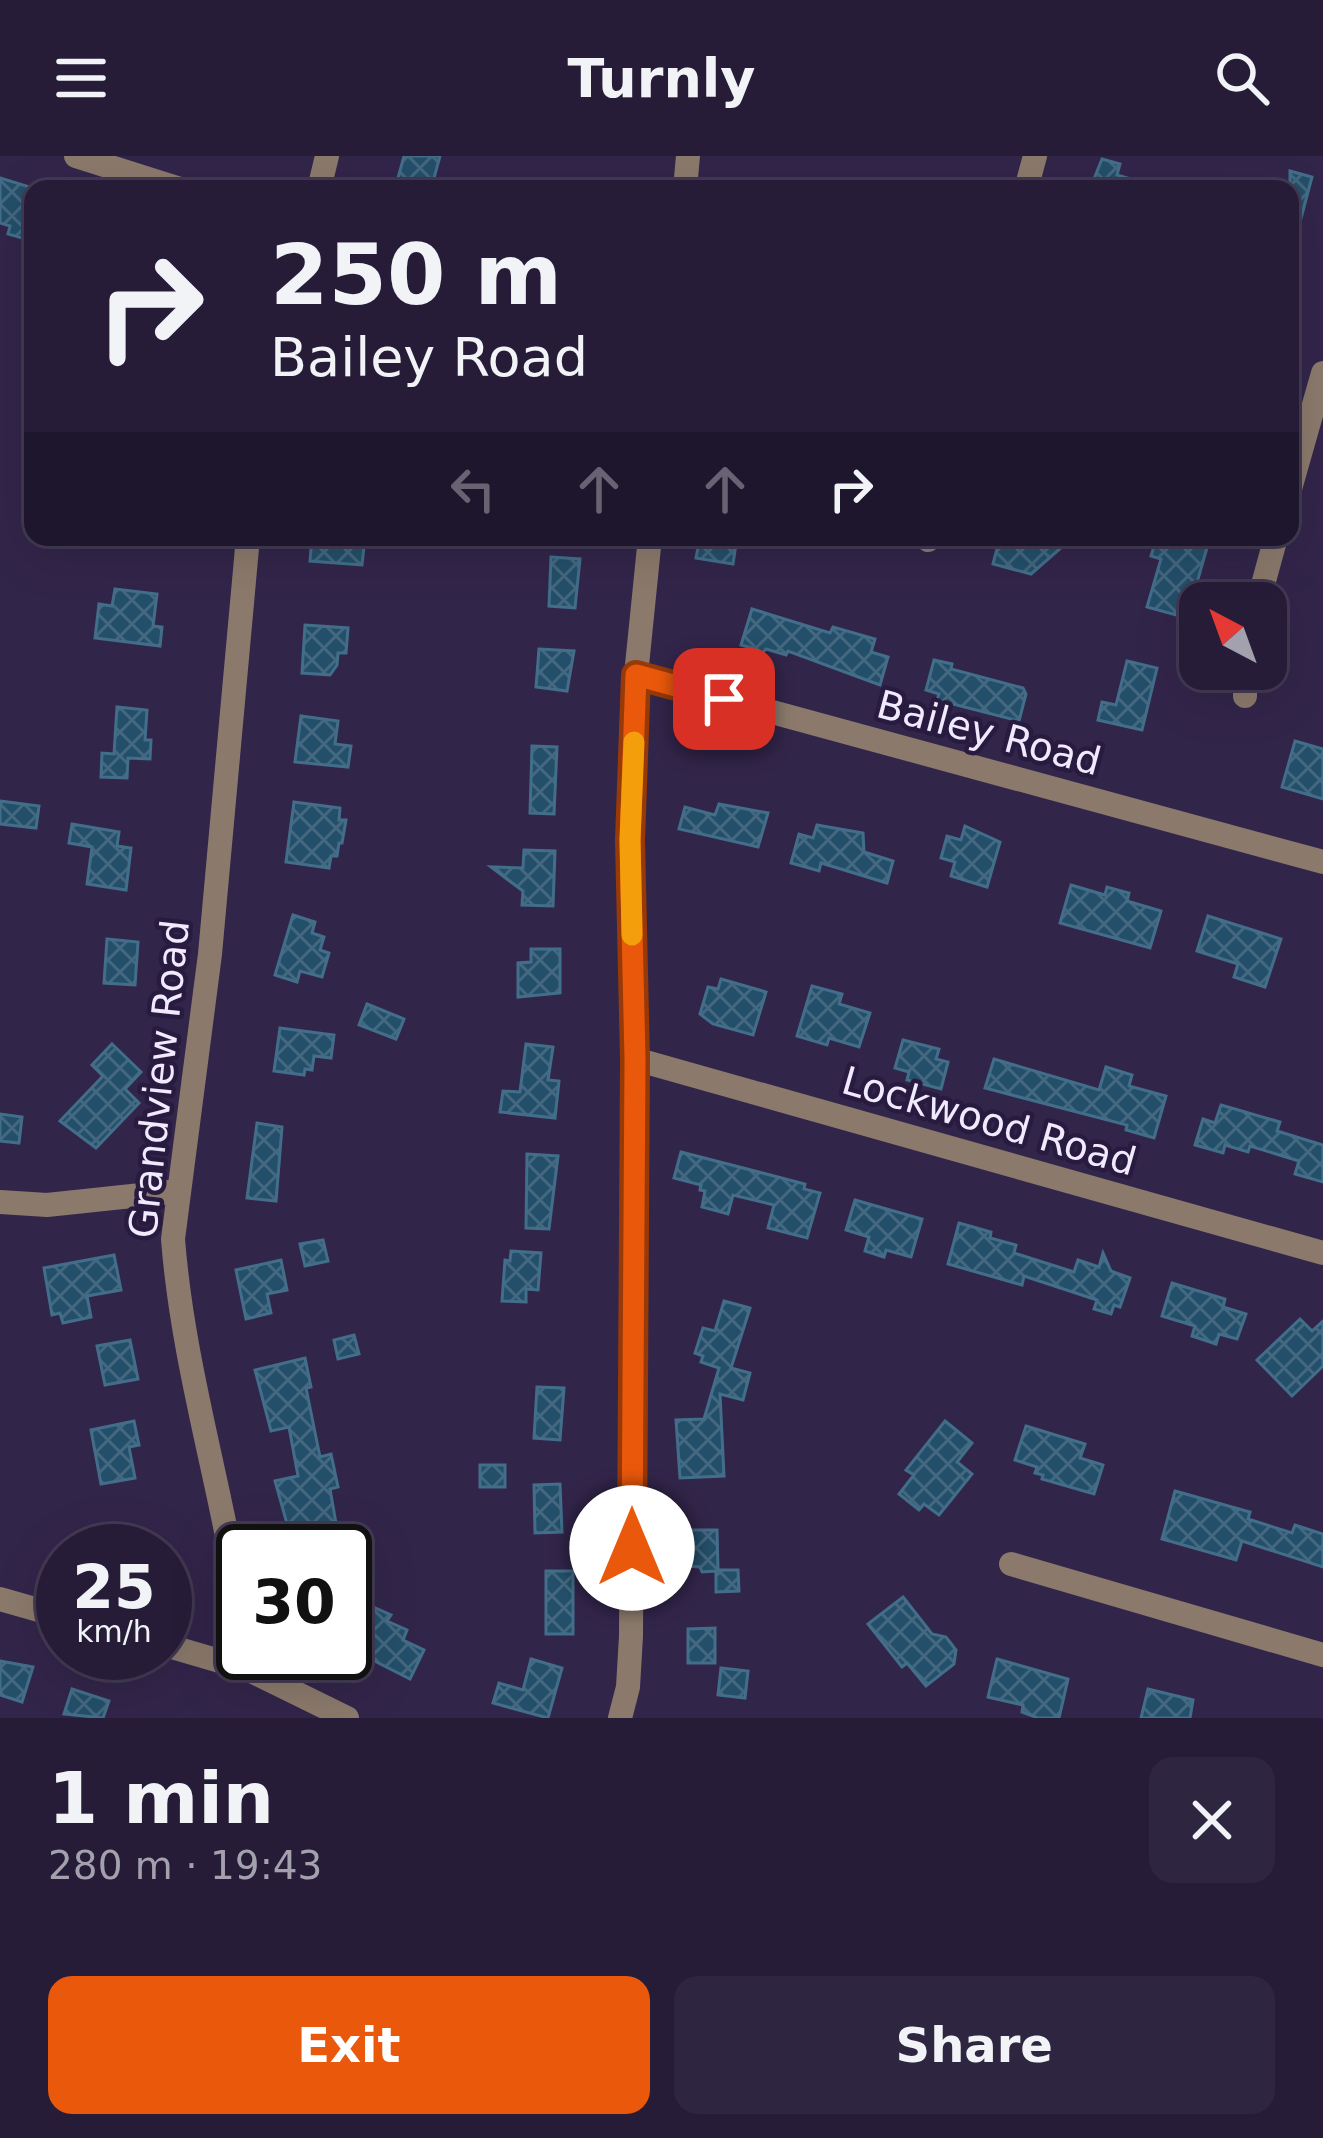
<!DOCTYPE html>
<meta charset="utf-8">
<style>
:root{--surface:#261c38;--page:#2e2540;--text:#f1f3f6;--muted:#a4a1ae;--line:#423a53;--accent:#ea580c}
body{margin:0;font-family:"DejaVu Sans",sans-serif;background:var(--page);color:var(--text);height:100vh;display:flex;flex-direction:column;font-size:45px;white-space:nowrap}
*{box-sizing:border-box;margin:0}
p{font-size:39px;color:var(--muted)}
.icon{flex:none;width:66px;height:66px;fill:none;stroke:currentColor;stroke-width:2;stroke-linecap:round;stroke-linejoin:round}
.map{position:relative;height:1562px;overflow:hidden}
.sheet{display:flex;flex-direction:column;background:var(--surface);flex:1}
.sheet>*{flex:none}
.hud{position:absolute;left:24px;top:24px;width:1275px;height:366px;border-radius:24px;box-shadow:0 12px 48px #0002,0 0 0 3px var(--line);background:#261c38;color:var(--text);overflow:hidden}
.needle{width:78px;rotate:319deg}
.tools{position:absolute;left:1179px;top:426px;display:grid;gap:24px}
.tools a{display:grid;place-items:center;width:108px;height:108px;border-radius:24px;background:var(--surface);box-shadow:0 12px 48px #0002,0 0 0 3px var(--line);font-size:60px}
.speed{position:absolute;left:36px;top:1368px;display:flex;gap:24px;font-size:60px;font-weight:700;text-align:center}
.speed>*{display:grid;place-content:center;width:156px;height:156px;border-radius:50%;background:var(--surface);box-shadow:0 12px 48px #0002,0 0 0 3px var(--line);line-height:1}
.speed small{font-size:30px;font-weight:400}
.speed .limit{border:6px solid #111;border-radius:18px;background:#fff;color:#111}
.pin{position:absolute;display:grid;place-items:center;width:102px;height:102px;color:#fff;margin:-51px;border-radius:24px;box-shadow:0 6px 18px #0006}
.me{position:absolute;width:132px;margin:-66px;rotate:0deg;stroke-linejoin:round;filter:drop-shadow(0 0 9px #0008)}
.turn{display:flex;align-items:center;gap:42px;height:252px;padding:0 48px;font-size:54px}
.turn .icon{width:156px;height:156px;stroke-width:2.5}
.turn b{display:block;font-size:84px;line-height:102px}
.lanes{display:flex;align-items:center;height:114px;padding:0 48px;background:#0003;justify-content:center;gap:60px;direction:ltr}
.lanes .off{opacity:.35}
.round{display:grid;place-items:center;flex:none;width:126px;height:126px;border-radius:24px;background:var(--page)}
.head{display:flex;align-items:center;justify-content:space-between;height:204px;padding:0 48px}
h1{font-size:72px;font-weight:700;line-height:90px}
.cta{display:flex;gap:24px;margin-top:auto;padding:24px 48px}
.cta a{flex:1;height:138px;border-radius:24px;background:var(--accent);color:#fff;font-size:48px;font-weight:700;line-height:138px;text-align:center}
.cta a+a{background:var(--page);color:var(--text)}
header{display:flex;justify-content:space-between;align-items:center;height:156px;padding:0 48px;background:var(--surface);font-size:54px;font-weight:700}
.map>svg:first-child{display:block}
</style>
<header><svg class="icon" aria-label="menu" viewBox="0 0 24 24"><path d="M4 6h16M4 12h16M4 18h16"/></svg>Turnly<svg class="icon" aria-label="search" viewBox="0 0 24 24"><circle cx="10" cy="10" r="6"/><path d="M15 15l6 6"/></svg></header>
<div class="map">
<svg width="1323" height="1562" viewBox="0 0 1323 1562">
<defs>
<pattern id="building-cross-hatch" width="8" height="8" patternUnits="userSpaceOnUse" patternTransform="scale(3)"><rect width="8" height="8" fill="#244f6a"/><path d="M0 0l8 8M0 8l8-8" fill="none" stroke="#446880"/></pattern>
</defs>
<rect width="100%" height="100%" fill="#32254a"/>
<g fill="url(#building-cross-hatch)" stroke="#436e8a" stroke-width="3">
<polygon points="404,0 440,0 431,33 395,33"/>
<polygon points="1102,3 1120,8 1117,19 1148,28 1147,33 1090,33"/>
<polygon points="1290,15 1312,21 1296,81 1290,81"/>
<polygon points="0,22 33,32 33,85 8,78 10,70 0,67"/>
<polygon points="312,381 365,381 362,409 310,405"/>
<polygon points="700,381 737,381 733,408 696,402"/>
<polygon points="1000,381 1027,381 1062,391 1031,418 993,408"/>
<polygon points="1157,381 1210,381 1187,462 1147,451 1161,403 1151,400"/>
<polygon points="551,401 580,403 575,452 549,450"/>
<polygon points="115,433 157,438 153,470 162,471 160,490 95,482 99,448 112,450"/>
<polygon points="752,453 830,477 833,471 875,483 871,496 888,501 880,529 788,495 786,499 766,493 755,504 752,492 741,489"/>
<polygon points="305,469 348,472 346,497 338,497 337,509 330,519 302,517"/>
<polygon points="539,493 574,495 567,535 536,531"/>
<polygon points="934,504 952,508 951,513 1023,532 1026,538 1019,565 937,544 939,538 926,534"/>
<polygon points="1127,505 1157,512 1142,574 1098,564 1102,546 1116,549"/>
<polygon points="117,551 147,554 145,584 151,584 150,603 128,602 127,622 101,621 102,597 114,598"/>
<polygon points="301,560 338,565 335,588 351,590 348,611 295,606"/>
<polygon points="1295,585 1323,593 1323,643 1282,631"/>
<polygon points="532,590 557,591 554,658 530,657"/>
<polygon points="0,645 39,650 36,672 0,668"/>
<polygon points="294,646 340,652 339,664 346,664 342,687 339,687 337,700 331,700 329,712 286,706"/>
<polygon points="719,648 768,657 758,691 679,673 685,651 715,659"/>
<polygon points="72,668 119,676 117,690 131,692 126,734 87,728 92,691 69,687"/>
<polygon points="817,669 863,677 864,696 893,705 887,727 821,707 819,715 791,707 799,678 813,682"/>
<polygon points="965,670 1000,686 987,731 951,720 955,706 941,702 947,680 961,684"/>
<polygon points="524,694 555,695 553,750 522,749 523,735 491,711 523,712"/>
<polygon points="1071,729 1105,739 1107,731 1129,737 1127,745 1161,755 1150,792 1060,767"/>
<polygon points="293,759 315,766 312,777 324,781 320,794 329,797 322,821 300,815 297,826 275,819"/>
<polygon points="1208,760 1281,783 1265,831 1234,821 1238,808 1197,795"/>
<polygon points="107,783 138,786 135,829 104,827"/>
<polygon points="531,793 560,793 560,837 518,841 518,807 531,806"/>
<polygon points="721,823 766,836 753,879 713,868 700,858 708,831 718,833"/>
<polygon points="812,830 842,838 839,848 870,857 859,891 829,882 827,889 797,880"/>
<polygon points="367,848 404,863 396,883 359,869"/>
<polygon points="280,872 334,879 331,902 314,900 312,914 305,913 304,919 274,915"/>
<polygon points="903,884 939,893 936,903 948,906 941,933 907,924 909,916 895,912"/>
<polygon points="112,888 141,916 125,933 139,947 96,992 60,965 103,920 92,909"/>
<polygon points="526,888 553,891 548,924 559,925 555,962 500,956 503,935 520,936"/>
<polygon points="994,903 1099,934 1106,911 1132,919 1129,930 1166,940 1154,982 1126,974 1127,969 985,932"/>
<polygon points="1221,949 1280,966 1277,975 1323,989 1323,1026 1295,1018 1299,1005 1250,990 1248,996 1225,989 1223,997 1195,989 1203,963 1215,967"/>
<polygon points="0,958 22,961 19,987 0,985"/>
<polygon points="257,967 282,971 276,1045 247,1042"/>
<polygon points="681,996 805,1028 804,1033 820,1037 807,1082 768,1072 774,1049 733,1039 728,1058 702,1051 705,1035 700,1034 701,1029 674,1022"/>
<polygon points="527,998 558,1000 549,1073 526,1072"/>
<polygon points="855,1044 922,1063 911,1101 886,1094 884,1101 865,1095 869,1081 846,1074"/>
<polygon points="959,1067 991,1076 990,1082 1016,1089 1014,1097 1074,1116 1078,1104 1099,1111 1103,1097 1111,1115 1130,1122 1120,1151 1114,1149 1111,1158 1094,1153 1097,1144 1024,1120 1022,1129 948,1108"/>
<polygon points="323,1084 328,1105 305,1110 300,1088"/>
<polygon points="511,1095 541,1097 538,1134 526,1133 526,1146 502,1145 505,1104 510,1105"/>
<polygon points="114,1099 121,1134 87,1140 91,1161 63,1167 60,1157 52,1159 44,1112"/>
<polygon points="281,1104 287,1134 267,1138 271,1157 246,1163 236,1114"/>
<polygon points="1172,1127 1225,1143 1223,1151 1246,1158 1237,1183 1219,1178 1216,1188 1192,1180 1195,1170 1162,1160"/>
<polygon points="724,1145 750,1152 731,1212 750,1217 743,1244 720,1238 724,1320 680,1322 676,1264 704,1263 719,1212 701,1206 703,1200 695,1197 703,1172 715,1175"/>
<polygon points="1300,1163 1312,1175 1323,1165 1323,1210 1292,1240 1257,1204"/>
<polygon points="354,1179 359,1198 338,1203 334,1184"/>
<polygon points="130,1184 138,1223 105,1229 97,1190"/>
<polygon points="305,1202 311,1231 306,1232 320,1301 331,1298 338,1331 330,1333 337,1373 291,1382 275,1325 298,1320 289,1271 271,1275 255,1214"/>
<polygon points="537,1231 564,1232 560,1284 534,1282"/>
<polygon points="134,1265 139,1289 129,1291 135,1322 101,1328 91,1274"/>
<polygon points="945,1265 972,1287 957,1306 972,1318 939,1359 924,1348 919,1354 899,1338 914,1319 906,1314"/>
<polygon points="1026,1270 1085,1288 1080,1302 1103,1309 1094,1338 1042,1323 1043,1319 1035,1317 1037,1311 1015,1304"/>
<rect x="480" y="1309" width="25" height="22"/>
<polygon points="560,1328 562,1376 535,1377 534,1329"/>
<polygon points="1175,1335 1250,1356 1248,1363 1292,1377 1295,1369 1323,1378 1323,1411 1242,1385 1236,1404 1162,1383"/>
<polygon points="687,1374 717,1374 718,1414 738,1414 739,1435 716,1436 716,1415 702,1416 700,1411 687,1410"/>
<rect x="546" y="1415" width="27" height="63"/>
<polygon points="903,1441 932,1478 946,1481 956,1494 954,1508 926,1530 907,1507 902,1511 868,1468"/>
<polygon points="371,1450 391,1459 387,1465 407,1474 403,1484 424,1494 410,1523 361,1498 364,1492 353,1487"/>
<polygon points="715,1472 715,1507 688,1507 688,1473"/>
<polygon points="531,1503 562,1512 548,1562 493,1547 499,1527 523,1534"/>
<polygon points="997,1503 1068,1523 1059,1562 1038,1562 1022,1556 1023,1549 988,1541"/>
<polygon points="0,1505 33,1511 22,1546 0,1539"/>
<polygon points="721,1512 748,1515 745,1542 718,1539"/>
<polygon points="72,1533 109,1545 103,1562 64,1558"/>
<polygon points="1148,1533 1193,1544 1190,1562 1141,1562"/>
</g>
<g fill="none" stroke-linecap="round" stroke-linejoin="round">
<g stroke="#8b7a6c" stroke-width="24">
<polyline points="76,0 180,33"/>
<polyline points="319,33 327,0"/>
<polyline points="685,33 688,0"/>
<polyline points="1026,33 1035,0"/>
<polyline points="1290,333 1323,217"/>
<polyline points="928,384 929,381"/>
<polyline points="1258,447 1276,381"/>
<polyline points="1245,513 1245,540"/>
<polyline points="636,519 1323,706"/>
<polyline points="635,903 1323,1097"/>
<polyline points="0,1046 47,1049 179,1035"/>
<polyline points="1011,1408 1323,1499"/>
<polyline points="0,1443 63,1461"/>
<path d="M 243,1468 C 224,1339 183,1213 173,1083 L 210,798 L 248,381"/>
<polyline points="165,1489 247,1513 347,1562"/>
<polyline points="620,1562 628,1531 631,1480 635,903 630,684 636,519 650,381"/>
</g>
</g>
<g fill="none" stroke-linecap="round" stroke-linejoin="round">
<g stroke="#983908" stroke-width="30">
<polyline id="route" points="632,1392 635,903 630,684 636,519 724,543"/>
</g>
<use href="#route" stroke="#ea580c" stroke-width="21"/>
<polyline stroke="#f59e0b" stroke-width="21" points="632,779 630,684 634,586"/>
</g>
<g text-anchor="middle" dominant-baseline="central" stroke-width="9" stroke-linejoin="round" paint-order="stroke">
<g font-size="39" fill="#efeafd" stroke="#281b3f">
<text transform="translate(989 577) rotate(15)">Bailey Road</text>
<text transform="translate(159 923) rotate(-84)">Grandview Road</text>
<text transform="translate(989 965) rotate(16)">Lockwood Road</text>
</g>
</g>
</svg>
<div class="tools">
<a><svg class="needle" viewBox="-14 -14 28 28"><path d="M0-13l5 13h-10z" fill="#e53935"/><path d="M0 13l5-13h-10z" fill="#a4a1ae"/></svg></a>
</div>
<div class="speed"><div>25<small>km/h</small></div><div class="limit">30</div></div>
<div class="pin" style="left:724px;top:543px;background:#d93025"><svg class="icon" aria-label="arrive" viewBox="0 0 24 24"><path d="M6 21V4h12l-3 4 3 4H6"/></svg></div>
<svg class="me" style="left:632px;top:1392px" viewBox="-20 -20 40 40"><circle r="19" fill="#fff"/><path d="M0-13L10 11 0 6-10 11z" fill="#ea580c"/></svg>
<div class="hud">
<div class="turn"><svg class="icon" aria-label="right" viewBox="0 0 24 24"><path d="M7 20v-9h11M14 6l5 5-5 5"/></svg><div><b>250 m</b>Bailey Road</div></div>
<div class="lanes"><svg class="icon off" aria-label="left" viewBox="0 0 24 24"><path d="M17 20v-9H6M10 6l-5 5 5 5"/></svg><svg class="icon off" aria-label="ahead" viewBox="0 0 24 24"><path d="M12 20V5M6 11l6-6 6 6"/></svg><svg class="icon off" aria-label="ahead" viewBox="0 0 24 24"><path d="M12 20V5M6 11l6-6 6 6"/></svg><svg class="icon" aria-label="right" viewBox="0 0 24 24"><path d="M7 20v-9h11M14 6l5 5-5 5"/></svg></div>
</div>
</div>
<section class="sheet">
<div class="head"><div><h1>1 min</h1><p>280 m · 19:43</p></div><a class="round"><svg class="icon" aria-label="close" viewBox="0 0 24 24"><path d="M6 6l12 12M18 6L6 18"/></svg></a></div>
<div class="cta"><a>Exit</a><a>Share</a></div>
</section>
